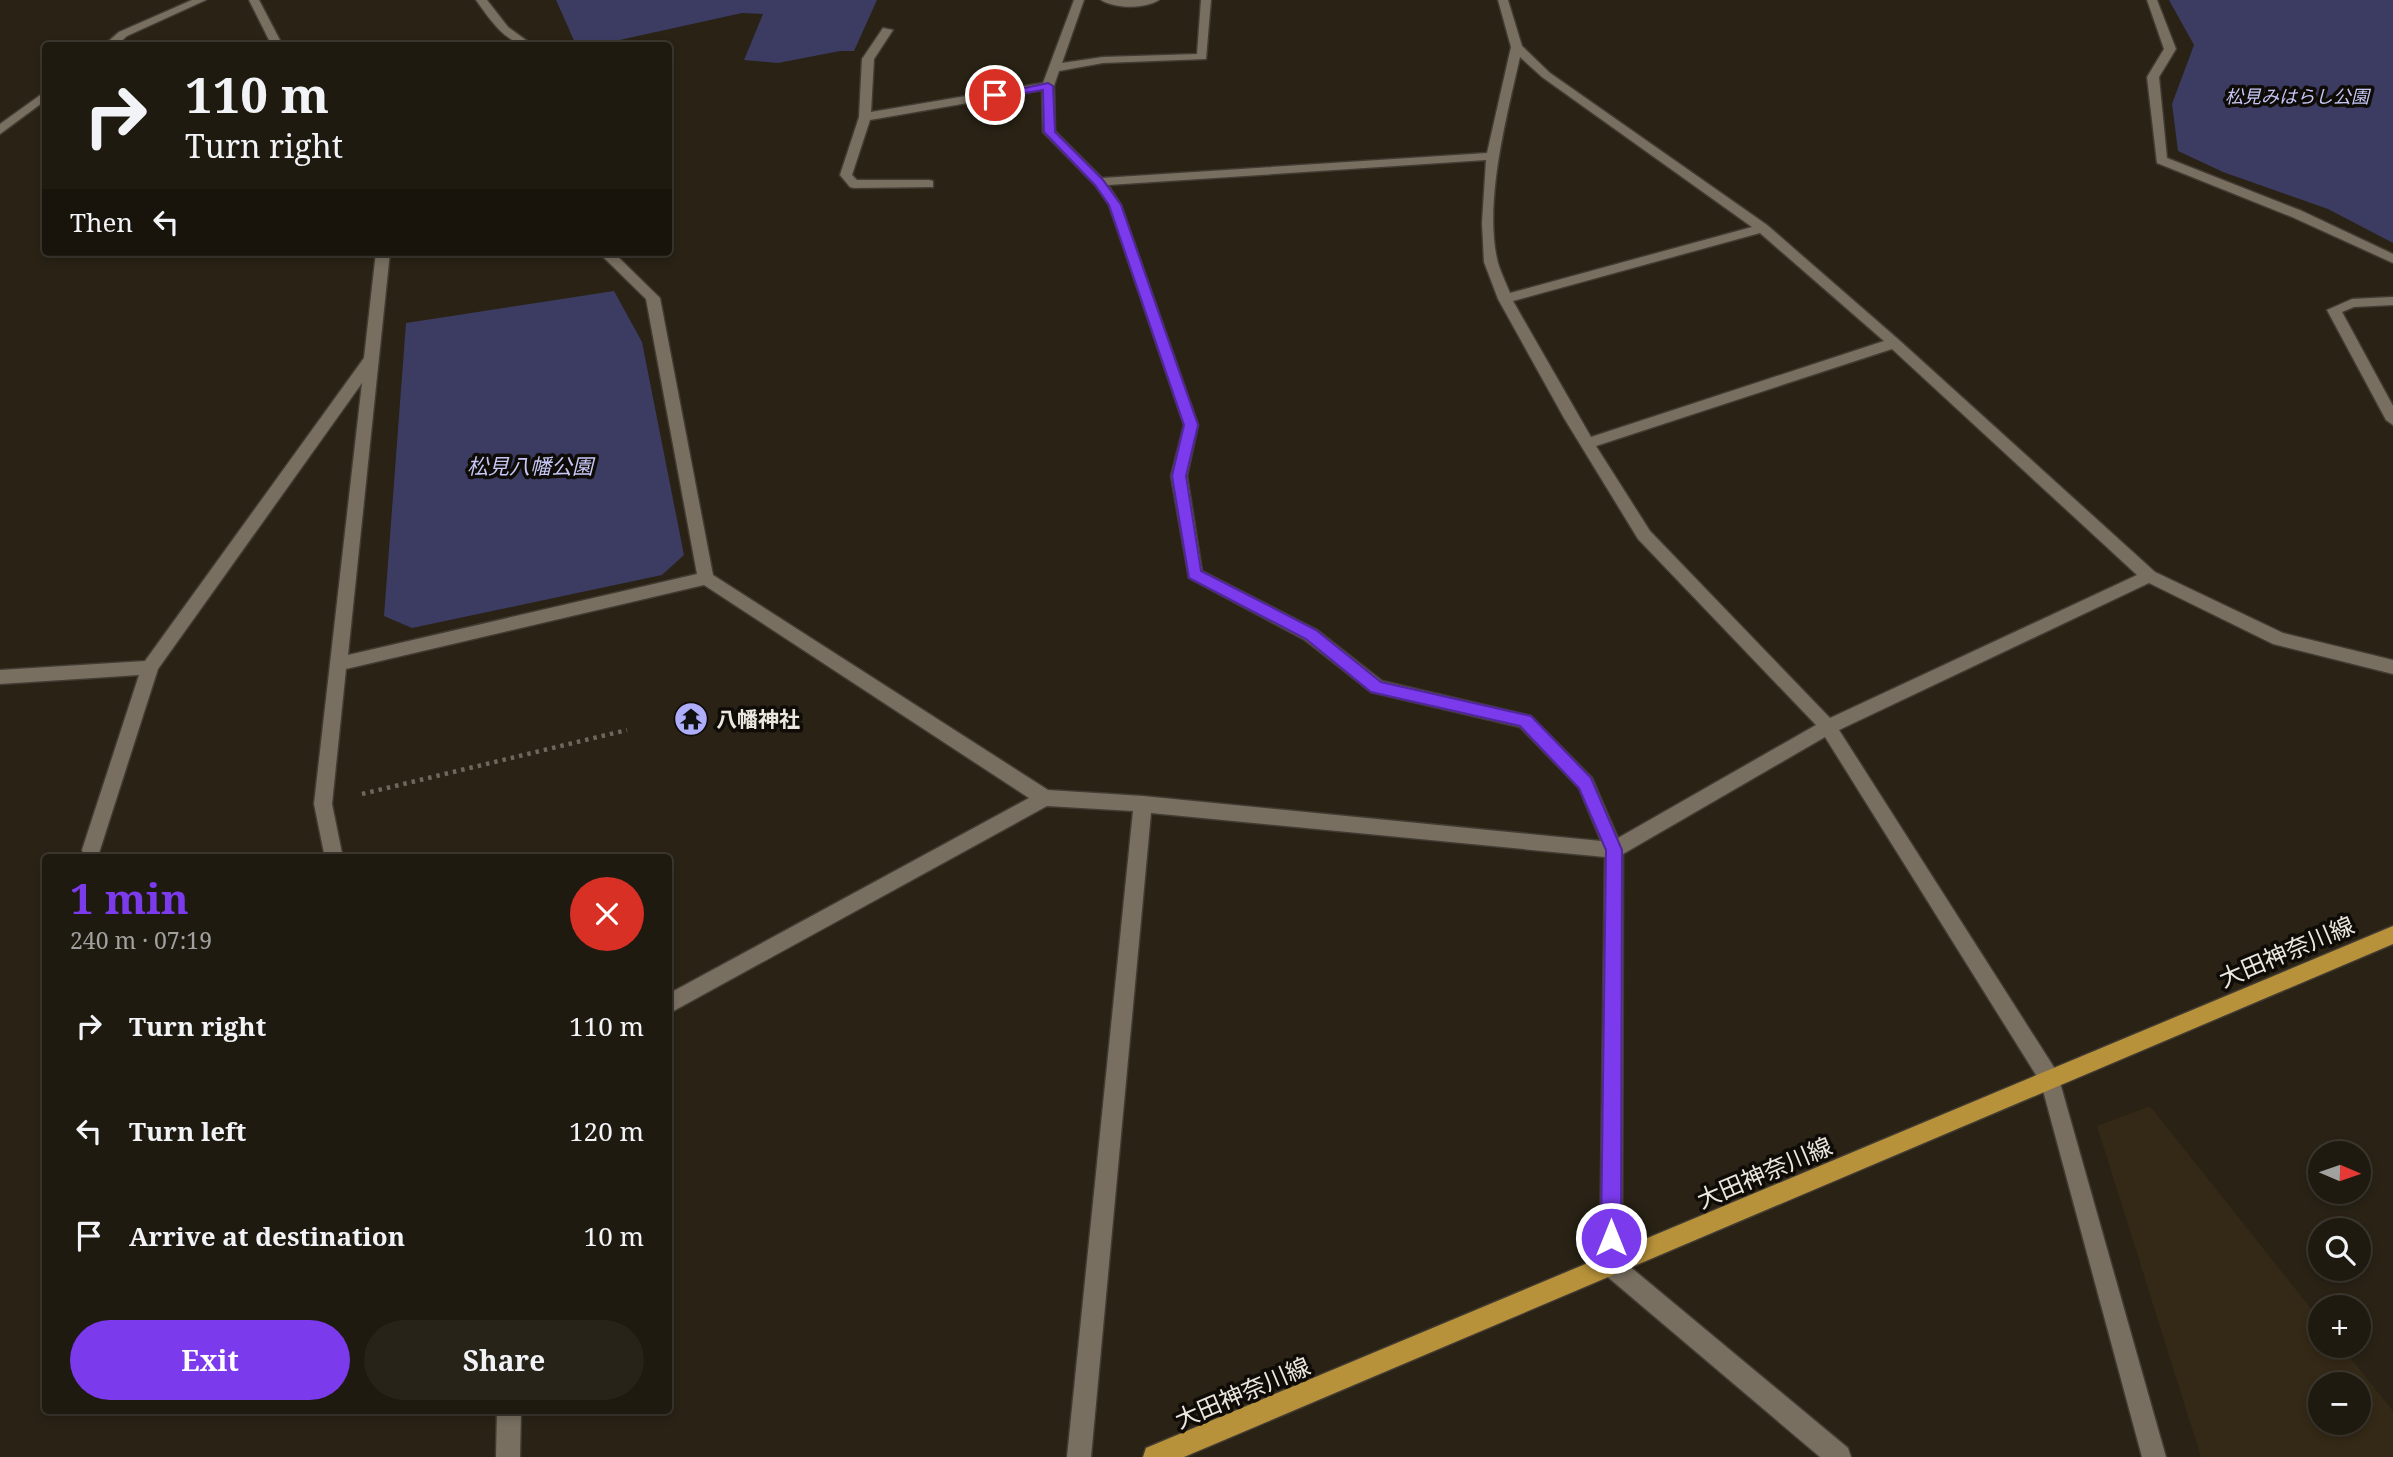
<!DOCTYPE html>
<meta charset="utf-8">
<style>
:root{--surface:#1f1a10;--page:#272319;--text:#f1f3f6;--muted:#a1a19f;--line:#3c3830;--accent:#7c3aed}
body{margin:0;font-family:"Noto Serif","Noto Sans JP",serif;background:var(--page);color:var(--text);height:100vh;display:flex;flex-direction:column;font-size:26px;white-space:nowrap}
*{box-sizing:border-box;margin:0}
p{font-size:23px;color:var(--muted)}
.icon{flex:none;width:38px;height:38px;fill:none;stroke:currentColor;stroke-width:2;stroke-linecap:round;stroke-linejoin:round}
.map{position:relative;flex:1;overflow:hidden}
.sheet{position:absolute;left:42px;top:854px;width:630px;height:560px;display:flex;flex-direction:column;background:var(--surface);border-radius:7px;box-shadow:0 4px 10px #0003,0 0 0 2px var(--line)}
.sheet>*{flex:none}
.hud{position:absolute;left:42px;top:42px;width:630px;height:214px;border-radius:7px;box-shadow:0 4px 10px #0003,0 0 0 2px var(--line);background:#1f1a10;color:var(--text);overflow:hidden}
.needle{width:46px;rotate:92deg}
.fabs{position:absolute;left:2308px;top:1141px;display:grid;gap:14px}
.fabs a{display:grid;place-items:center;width:63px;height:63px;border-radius:50%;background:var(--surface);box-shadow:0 4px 10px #0003,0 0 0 2px var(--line);font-size:35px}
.pin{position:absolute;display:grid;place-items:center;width:60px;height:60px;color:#fff;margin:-30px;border:4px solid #fff;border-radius:50%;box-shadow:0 2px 7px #0007}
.me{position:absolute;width:77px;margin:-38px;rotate:0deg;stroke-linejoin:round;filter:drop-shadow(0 0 5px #0008)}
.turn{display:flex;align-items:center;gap:24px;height:147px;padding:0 28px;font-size:32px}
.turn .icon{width:91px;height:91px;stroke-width:2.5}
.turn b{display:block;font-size:49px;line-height:60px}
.then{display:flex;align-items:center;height:66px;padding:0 28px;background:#0003;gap:14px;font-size:26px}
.round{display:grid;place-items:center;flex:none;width:74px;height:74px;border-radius:37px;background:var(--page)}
.head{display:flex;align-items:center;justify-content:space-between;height:119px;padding:0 28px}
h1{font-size:42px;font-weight:700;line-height:52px;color:var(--accent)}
.button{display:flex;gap:14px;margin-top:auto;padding:14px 28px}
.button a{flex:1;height:80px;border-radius:42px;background:var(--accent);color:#fff;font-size:28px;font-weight:700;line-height:80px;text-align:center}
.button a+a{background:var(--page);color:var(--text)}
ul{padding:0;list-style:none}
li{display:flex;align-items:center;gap:21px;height:105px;padding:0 28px}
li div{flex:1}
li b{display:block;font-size:26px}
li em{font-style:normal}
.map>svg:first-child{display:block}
</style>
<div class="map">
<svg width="2393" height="1457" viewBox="0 0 2393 1457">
<rect width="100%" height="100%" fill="#292215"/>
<path fill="#342916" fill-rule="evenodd" d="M 2150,1106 L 2320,1320 L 2320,1346 L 2341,1346 L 2393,1411 L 2393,1457 L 2201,1457 L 2097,1126 ZM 2320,1384 L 2359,1384 L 2359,1423 L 2320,1423 Z"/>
<g fill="#3c3b62">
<polygon points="556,0 877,0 854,51 840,51 778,63 744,60 763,14 742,13 597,45 576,45"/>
<polygon points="2169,0 2393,0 2393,243 2328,209 2223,172 2178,151 2172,104 2194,45"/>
<polygon points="614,291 642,342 684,555 662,575 412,628 384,616 406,323"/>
</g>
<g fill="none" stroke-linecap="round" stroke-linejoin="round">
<g stroke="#423b32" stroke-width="3">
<g id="minor">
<polygon points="192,0 206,0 127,36 116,46 103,46 119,32"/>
<polygon points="249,0 259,0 283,46 272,46"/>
<path d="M 476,0 L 487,0 L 508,27 L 534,46 C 507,46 491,21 476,0 Z"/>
<path d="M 1074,0 L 1084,0 L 1062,63 L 1103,57 L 1197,54 L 1201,0 L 1211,0 L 1206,59 L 1103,63 L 1059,71 L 1054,86 L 1055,131 L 1102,178 L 1487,153 L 1511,47 L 1498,0 L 1508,0 L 1522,46 L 1550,73 L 1767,225 L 1899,340 L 2155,572 L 2283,633 L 2393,660 L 2393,674 L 2273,644 L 2149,583 L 1839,730 L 2057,1072 L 2166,1457 L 2142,1457 L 2041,1083 L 1825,737 L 1623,854 L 1622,1260 L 1848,1448 L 1851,1457 L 1820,1457 L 1603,1273 L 1600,1265 L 1605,857 L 1151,813 L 1091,1457 L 1067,1457 L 1133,811 L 1047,806 L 668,1014 L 668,994 L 1029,798 L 704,585 L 346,669 L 332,804 L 343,858 L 325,858 L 314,804 L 362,383 L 158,669 L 100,850 L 98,856 L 84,856 L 82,850 L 139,675 L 0,684 L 0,670 L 145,661 L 364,358 L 376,252 L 390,252 L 348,655 L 697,574 L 646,299 L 598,252 L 613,252 L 660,298 L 713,575 L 1048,790 L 1143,796 L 1601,841 L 1579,788 L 1520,727 L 1371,692 L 1305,640 L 1189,578 L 1171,476 L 1184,425 L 1109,205 L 1095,185 L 1043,132 L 1042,90 L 870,120 L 852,175 L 857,180 L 929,180 L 933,181 L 933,187 L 854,188 L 850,187 L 840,175 L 859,117 L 862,59 L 883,28 L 893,30 L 874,59 L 871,112 L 1043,83 ZM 1520,57 L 1542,77 L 1752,227 L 1510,293 C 1506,283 1501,273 1498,263 C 1483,205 1507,115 1520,57 ZM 1486,160 L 1482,223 L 1484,262 L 1498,299 L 1564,418 L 1638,539 L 1816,725 L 1618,838 L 1592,778 L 1531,716 L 1382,681 L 1317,630 L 1202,571 L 1187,476 L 1198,425 L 1121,205 L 1108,185 ZM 1760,233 L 1884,341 L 1591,437 L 1513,301 ZM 1892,349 L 2137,575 L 1830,718 L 1650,531 L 1596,446 Z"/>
<path d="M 1101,0 L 1159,0 C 1145,9 1115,9 1101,0 Z"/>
<polygon points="2147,0 2157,0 2176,49 2159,77 2167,158 2302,211 2393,254 2393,263 2292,217 2157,163 2147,77 2164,49"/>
<polygon points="46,91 46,100 0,134 0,124"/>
<polygon points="2393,297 2393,305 2354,307 2342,312 2393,406 2393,425 2386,420 2327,310 2352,299"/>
<polygon points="497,1410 521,1410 520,1457 496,1457"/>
</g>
</g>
<g stroke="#423b32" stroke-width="3">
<polygon id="major" points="2393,926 2393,944 1184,1457 1143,1457 1146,1448"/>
</g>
<polyline stroke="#6e685c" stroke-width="4.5" stroke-dasharray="3.5 5" stroke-linecap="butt" points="362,794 627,730"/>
<use href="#minor" fill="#786f60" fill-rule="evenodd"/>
<use href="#major" fill="#b8923a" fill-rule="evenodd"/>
</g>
<polygon fill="#7c3aed" stroke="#51269a" stroke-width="2" points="1048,83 1053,86 1055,132 1103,180 1121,205 1198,425 1186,476 1201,571 1316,630 1381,682 1531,716 1591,778 1622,850 1621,1238 1618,1245 1611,1248 1604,1245 1601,1238 1606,850 1579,788 1520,726 1371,692 1306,639 1189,578 1172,476 1184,425 1109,205 1095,185 1044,132 1043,90 995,98 990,95"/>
<defs>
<g id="temple-disc" transform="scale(1.75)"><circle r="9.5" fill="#afaefa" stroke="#0f0c07"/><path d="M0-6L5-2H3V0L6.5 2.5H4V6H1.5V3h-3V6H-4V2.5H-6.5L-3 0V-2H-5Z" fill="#111"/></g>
</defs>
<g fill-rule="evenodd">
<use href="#temple-disc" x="691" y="719"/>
</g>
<g text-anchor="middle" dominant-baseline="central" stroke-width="7" stroke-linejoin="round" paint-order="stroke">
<g font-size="18" font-style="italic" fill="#c6c7f7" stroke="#0f0c07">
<text x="2297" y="96">松見みはらし公園</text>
</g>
<g font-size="21" font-style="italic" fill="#c6c7f7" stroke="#0f0c07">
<text x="530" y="466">松見八幡公園</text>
</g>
<g font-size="21" font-weight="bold" fill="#ebe6de" stroke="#0f0c07" text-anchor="start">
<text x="716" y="719">八幡神社</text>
</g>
<g font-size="24" fill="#ebe6de" stroke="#0f0c07">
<text transform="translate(2286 951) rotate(-23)">大田神奈川線</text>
<text transform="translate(1764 1172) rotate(-23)">大田神奈川線</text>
<text transform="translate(1242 1392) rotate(-23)">大田神奈川線</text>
</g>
</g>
</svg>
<div class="fabs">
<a><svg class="needle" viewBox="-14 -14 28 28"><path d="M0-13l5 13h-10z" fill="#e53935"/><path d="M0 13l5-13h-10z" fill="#a1a19f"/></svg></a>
<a><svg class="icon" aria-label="search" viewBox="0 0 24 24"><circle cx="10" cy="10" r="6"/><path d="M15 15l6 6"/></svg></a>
<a>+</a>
<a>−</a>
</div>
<div class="pin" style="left:995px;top:95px;background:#d93025"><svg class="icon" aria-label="arrive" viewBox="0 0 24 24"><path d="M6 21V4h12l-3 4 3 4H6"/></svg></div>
<svg class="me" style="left:1611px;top:1238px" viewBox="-20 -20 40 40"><circle r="17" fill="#7c3aed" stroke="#fff" stroke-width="3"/><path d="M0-11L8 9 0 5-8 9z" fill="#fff"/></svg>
<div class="hud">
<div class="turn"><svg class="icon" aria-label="right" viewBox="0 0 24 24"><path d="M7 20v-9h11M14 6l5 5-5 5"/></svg><div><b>110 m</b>Turn right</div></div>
<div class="then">Then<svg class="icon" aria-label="left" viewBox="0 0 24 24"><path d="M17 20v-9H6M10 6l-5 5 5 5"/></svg></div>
</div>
<section class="sheet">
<div class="head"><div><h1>1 min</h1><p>240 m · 07:19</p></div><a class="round" style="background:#d93025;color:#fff"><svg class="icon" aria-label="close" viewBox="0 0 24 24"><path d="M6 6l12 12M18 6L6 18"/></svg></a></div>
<ul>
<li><svg class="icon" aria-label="right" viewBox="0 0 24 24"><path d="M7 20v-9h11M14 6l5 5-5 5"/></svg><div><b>Turn right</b></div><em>110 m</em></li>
<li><svg class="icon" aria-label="left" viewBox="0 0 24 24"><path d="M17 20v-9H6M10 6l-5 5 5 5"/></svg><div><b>Turn left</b></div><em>120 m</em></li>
<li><svg class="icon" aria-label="arrive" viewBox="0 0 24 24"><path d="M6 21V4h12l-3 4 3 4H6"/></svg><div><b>Arrive at destination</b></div><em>10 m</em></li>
</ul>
<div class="button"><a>Exit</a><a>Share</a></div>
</section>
</div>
